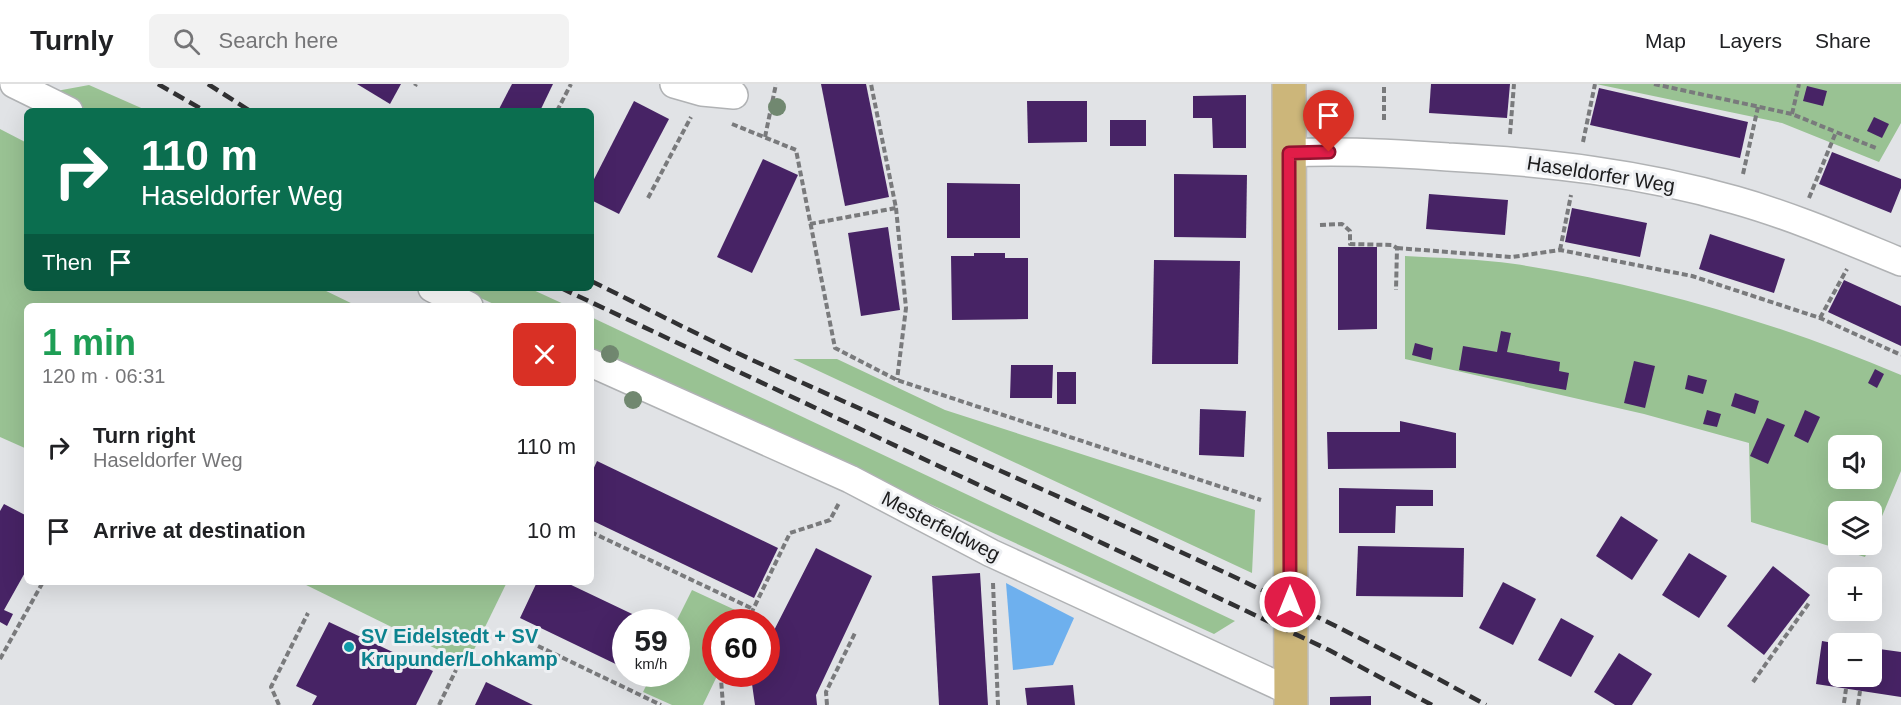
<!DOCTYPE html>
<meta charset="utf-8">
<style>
:root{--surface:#fff;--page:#f2f2f2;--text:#202124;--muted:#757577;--line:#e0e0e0}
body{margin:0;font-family:Arial,sans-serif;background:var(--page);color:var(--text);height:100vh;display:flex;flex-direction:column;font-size:22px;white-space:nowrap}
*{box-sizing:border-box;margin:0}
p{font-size:20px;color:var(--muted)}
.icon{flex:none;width:33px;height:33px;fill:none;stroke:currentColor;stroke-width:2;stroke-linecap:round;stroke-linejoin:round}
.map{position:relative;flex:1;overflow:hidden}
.drawer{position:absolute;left:24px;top:219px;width:570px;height:282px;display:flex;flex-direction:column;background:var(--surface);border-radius:9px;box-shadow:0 6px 24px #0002}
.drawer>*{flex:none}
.banner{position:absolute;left:24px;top:24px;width:570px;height:183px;border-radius:9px;box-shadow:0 6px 24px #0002;background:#0b6e4f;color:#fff;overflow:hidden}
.buttons{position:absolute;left:1828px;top:351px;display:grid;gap:12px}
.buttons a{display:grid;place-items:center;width:54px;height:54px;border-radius:9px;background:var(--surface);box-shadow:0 6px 24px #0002;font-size:30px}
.speed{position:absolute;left:612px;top:525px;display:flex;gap:12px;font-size:30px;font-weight:700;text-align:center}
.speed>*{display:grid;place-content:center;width:78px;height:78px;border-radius:50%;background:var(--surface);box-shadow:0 6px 24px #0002;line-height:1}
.speed small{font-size:15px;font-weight:400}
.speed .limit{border:9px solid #d22;background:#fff;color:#111}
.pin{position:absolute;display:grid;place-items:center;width:51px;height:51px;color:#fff;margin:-62px -26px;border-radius:50% 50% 50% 0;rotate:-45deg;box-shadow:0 0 6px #0007}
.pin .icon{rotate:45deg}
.me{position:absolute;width:66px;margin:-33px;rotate:0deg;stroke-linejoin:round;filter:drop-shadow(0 0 4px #0008)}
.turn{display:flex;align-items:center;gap:21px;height:126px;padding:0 18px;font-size:27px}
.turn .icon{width:78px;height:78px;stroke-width:2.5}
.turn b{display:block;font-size:42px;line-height:51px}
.then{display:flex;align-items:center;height:57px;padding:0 18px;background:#0003;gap:12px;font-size:22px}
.round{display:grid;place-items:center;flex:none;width:63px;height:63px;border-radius:9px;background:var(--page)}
.head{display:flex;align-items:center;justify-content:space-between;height:102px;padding:0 18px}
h1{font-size:36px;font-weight:700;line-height:45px;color:#1e9e55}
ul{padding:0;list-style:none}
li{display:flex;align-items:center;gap:18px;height:84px;padding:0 18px}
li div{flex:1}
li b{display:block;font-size:22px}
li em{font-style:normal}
header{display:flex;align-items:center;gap:36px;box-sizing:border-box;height:84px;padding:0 30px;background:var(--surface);border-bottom:2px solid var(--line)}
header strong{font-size:28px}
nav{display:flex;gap:33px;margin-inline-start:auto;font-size:21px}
.search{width:420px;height:54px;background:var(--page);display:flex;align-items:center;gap:15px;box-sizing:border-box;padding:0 21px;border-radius:9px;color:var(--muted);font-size:22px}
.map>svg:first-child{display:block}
</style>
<header>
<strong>Turnly</strong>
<div class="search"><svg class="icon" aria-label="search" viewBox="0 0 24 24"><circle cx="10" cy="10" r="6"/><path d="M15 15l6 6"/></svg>Search here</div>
<nav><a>Map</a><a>Layers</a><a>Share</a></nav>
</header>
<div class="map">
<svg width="1901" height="621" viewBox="0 0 1901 621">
<rect width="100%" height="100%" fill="#e1e3e6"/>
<g fill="#99c293" fill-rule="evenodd">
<polygon points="1596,0 1901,0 1901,39 1879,78 1782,39"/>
<polygon points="89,1 148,27 76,27 40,10"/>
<polygon points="0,45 27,59 27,204 320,204 357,222 27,222 27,365 0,353"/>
<path d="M 1405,172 C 1442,174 1479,175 1515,180 C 1647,200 1778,239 1901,291 L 1901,387 L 1872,456 L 1872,428 L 1839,428 L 1839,460 L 1870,461 L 1865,473 L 1751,438 L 1749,359 L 1644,330 L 1405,275 ZM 1839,362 L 1872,362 L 1872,394 L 1839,394 Z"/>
<polygon points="459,204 529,204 568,222 498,222"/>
<polygon points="591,233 1235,537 1214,550 591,265"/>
<polygon points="793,275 837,275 945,326 1255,426 1252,489"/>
<polygon points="300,498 507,498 467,580"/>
<polygon points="692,506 746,531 743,538 716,538 716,590 718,590 703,621 672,621 643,608 652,590 676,590 676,538"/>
</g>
<polygon fill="#6eb0ee" points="1006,499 1074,534 1053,581 1013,586"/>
<g fill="#472365">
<polygon points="357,0 401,0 390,20"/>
<polygon points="512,0 553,0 540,27 498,27"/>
<polygon points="821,0 866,0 889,113 845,122"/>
<polygon points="1431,0 1510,0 1507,34 1429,29"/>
<polygon points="1807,2 1827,7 1823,22 1803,17"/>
<polygon points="1599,4 1748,38 1740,74 1590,41"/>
<polygon points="1246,11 1246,64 1213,64 1212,34 1193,34 1193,12"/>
<polygon points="634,17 669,35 619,130 591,116 591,101"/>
<polygon points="1027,17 1087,17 1087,58 1028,59"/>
<polygon points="1874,33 1889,40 1882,54 1867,47"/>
<rect x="1110" y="36" width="36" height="26"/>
<polygon points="1832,68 1901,95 1901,104 1891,129 1819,100"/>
<polygon points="763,75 798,91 752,189 717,173"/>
<polygon points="1174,90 1247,91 1246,154 1174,153"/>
<polygon points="947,99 1020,100 1020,154 947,154"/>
<polygon points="1429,110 1508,116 1505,151 1426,145"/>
<polygon points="1572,124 1647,139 1640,173 1565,158"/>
<polygon points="888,143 900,226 861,232 848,149"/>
<polygon points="1710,150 1785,175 1774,209 1699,185"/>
<polygon points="1338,163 1377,163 1377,245 1338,246"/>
<polygon points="974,169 1005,169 1005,174 1028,174 1028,235 952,236 951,172 974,172"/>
<polygon points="1154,176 1240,177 1238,280 1152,280"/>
<polygon points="1844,196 1901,222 1901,262 1828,228"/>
<polygon points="1501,247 1511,249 1507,268 1560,278 1559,287 1569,289 1566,306 1459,286 1463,262 1497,268"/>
<polygon points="1415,259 1433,264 1431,276 1412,271"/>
<polygon points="1634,277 1655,282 1645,324 1624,319"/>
<polygon points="1011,281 1053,281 1052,314 1010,314"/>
<polygon points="1875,285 1884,290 1877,304 1868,299"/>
<rect x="1057" y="288" width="19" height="32"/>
<polygon points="1688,291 1707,296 1703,310 1685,305"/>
<polygon points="1735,309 1759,317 1755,330 1731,322"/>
<polygon points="1200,325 1246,327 1244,373 1199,371"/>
<polygon points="1707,326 1721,330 1717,343 1703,340"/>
<polygon points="1805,326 1820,333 1808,359 1794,352"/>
<polygon points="1767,334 1785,341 1768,380 1750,372"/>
<polygon points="1400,337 1456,349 1456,384 1328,385 1327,348 1400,348"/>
<polygon points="597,377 778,464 754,514 591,436 591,390"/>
<polygon points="1339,404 1433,406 1433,422 1396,422 1395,449 1339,449"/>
<polygon points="4,420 27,432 27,485 4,526 13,530 7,542 0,538 0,427"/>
<polygon points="1621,432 1658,456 1632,496 1596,472"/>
<polygon points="1358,462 1464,464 1463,513 1356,512"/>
<polygon points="816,464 872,492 816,611 817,621 755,621 751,593 753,590 766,590 766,562"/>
<polygon points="1689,469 1727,492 1699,534 1662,511"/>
<polygon points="1773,482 1810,511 1764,571 1727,542"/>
<polygon points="980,489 988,621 939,621 932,492"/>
<polygon points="537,498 565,498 649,538 626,538 626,585 520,534"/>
<polygon points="1503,498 1536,515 1513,561 1479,544"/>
<polygon points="1561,534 1594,552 1571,593 1538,576"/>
<polygon points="329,538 433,587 416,621 312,621 317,612 296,602"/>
<polygon points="1822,557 1839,560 1839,592 1872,592 1872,564 1901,568 1901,613 1816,600"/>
<polygon points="1619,569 1652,590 1632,621 1615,621 1594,608"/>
<polygon points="486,598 533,621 475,621"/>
<polygon points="1073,601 1075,621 1027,621 1025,604"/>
<polygon points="1371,612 1371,621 1330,621 1330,613"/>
</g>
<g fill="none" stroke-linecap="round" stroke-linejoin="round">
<g stroke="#b0b2b4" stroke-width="30">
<g id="minor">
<polyline points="14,0 69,27"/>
<polyline points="674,0 702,8 734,11"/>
<path d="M 1289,69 C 1342,66 1395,69 1448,73 C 1545,78 1641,89 1735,116 C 1792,132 1847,156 1901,178"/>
<polyline points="432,204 469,222"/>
<polyline points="591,279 850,395 991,469 1290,607"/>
</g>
</g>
<g stroke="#bfbfc0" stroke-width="36">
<polyline id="primary" points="1289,0 1291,621"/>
</g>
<g stroke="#797a7c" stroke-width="4" stroke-dasharray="6 3" stroke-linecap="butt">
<polyline points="1654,0 1792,30 1836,48"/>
<polyline points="415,2 416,0"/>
<polyline points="557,27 571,0"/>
<polyline points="1792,30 1799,0"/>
<polyline points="1384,36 1384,0"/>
<polyline points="732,40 796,66 835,264 897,296 1261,416"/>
<polyline points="1510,50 1514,0"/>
<polyline points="765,53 776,0"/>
<polyline points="1583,58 1595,0"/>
<polyline points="1743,90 1758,23"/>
<polyline points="648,114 691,33"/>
<polyline points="1809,114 1836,48 1876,64"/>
<polyline points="896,124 906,224 897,296"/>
<polyline points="810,140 896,124 871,0"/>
<polyline points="1320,141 1342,140 1350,147 1350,160 1392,161 1397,164 1396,206"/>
<polyline points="1397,164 1512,173 1560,166 1692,192 1820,234 1901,271"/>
<polyline points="1560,166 1571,111"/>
<polyline points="1820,234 1847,185"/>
<polyline points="591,448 753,525"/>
<polyline points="993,499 998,621"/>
<polyline points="747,538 790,449 830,436 839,419"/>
<polyline points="538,562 661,621"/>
<polyline points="0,575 43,498"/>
<polyline points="723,590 721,595 723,621"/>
<polyline points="1753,598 1809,519"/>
<polyline points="1844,619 1846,605"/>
<polyline points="279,621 271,603 308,529"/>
<polyline points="439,621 456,586"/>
<polyline points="827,621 826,608 855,549"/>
<polyline points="1858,621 1860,607"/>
</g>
<use href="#minor" stroke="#fff" stroke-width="27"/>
<use href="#primary" stroke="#ccb67a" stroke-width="33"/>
<g stroke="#313133" stroke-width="4.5" stroke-dasharray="12 6" stroke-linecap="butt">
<polyline points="158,0 205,27"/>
<polyline points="208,0 250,27"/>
<path d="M 591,197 C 648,225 704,254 761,280 C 1004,391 1252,491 1486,621"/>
<polyline points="561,204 1329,566 1432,621"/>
</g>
</g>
<g fill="#718870">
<circle cx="777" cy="23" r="9"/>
<circle cx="610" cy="270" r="9"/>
<circle cx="633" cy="316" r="9"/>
</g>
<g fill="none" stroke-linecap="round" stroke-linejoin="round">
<g stroke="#92132f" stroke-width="15">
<polyline id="route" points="1290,518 1289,69 1329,68"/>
</g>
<use href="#route" stroke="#e11d48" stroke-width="10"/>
</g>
<circle fill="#0f9aa8" stroke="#eef0f3" stroke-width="2" cx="349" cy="563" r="6"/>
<g text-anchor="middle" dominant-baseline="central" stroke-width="6" stroke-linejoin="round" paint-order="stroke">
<g font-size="20" fill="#1c1c1d" stroke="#eef0f3">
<text transform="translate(1601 90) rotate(9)">Haseldorfer Weg</text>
<text transform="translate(941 442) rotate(27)">Mesterfeldweg</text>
</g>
<g font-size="20" font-weight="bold" fill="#0d838f" stroke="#eef0f3" text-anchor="start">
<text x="361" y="552">SV Eidelstedt + SV<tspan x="361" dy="23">Krupunder/Lohkamp</tspan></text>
</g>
</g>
</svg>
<div class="buttons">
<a><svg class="icon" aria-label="sound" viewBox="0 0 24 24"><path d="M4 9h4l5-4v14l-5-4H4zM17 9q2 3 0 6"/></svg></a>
<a><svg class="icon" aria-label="layers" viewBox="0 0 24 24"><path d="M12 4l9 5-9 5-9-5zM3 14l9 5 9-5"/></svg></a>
<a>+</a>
<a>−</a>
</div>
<div class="speed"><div>59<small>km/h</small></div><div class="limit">60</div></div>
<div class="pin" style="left:1329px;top:68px;background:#d93025"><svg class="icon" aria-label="arrive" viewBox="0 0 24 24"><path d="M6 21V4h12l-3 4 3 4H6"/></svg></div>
<svg class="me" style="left:1290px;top:518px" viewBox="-20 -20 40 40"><circle r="17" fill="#e11d48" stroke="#fff" stroke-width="3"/><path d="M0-11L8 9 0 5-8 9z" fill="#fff"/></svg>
<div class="banner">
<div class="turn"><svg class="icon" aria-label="right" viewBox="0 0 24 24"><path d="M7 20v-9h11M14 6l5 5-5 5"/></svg><div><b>110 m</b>Haseldorfer Weg</div></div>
<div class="then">Then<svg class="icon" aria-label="arrive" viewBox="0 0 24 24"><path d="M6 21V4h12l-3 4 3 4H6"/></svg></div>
</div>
<section class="drawer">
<div class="head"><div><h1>1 min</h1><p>120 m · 06:31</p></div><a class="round" style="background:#d93025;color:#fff"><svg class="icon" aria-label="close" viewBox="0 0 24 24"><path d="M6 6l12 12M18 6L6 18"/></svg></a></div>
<ul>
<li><svg class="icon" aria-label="right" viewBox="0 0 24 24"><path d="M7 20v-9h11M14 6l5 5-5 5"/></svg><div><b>Turn right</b><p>Haseldorfer Weg</p></div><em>110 m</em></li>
<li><svg class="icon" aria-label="arrive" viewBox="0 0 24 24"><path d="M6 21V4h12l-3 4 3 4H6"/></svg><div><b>Arrive at destination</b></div><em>10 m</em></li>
</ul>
</section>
</div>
